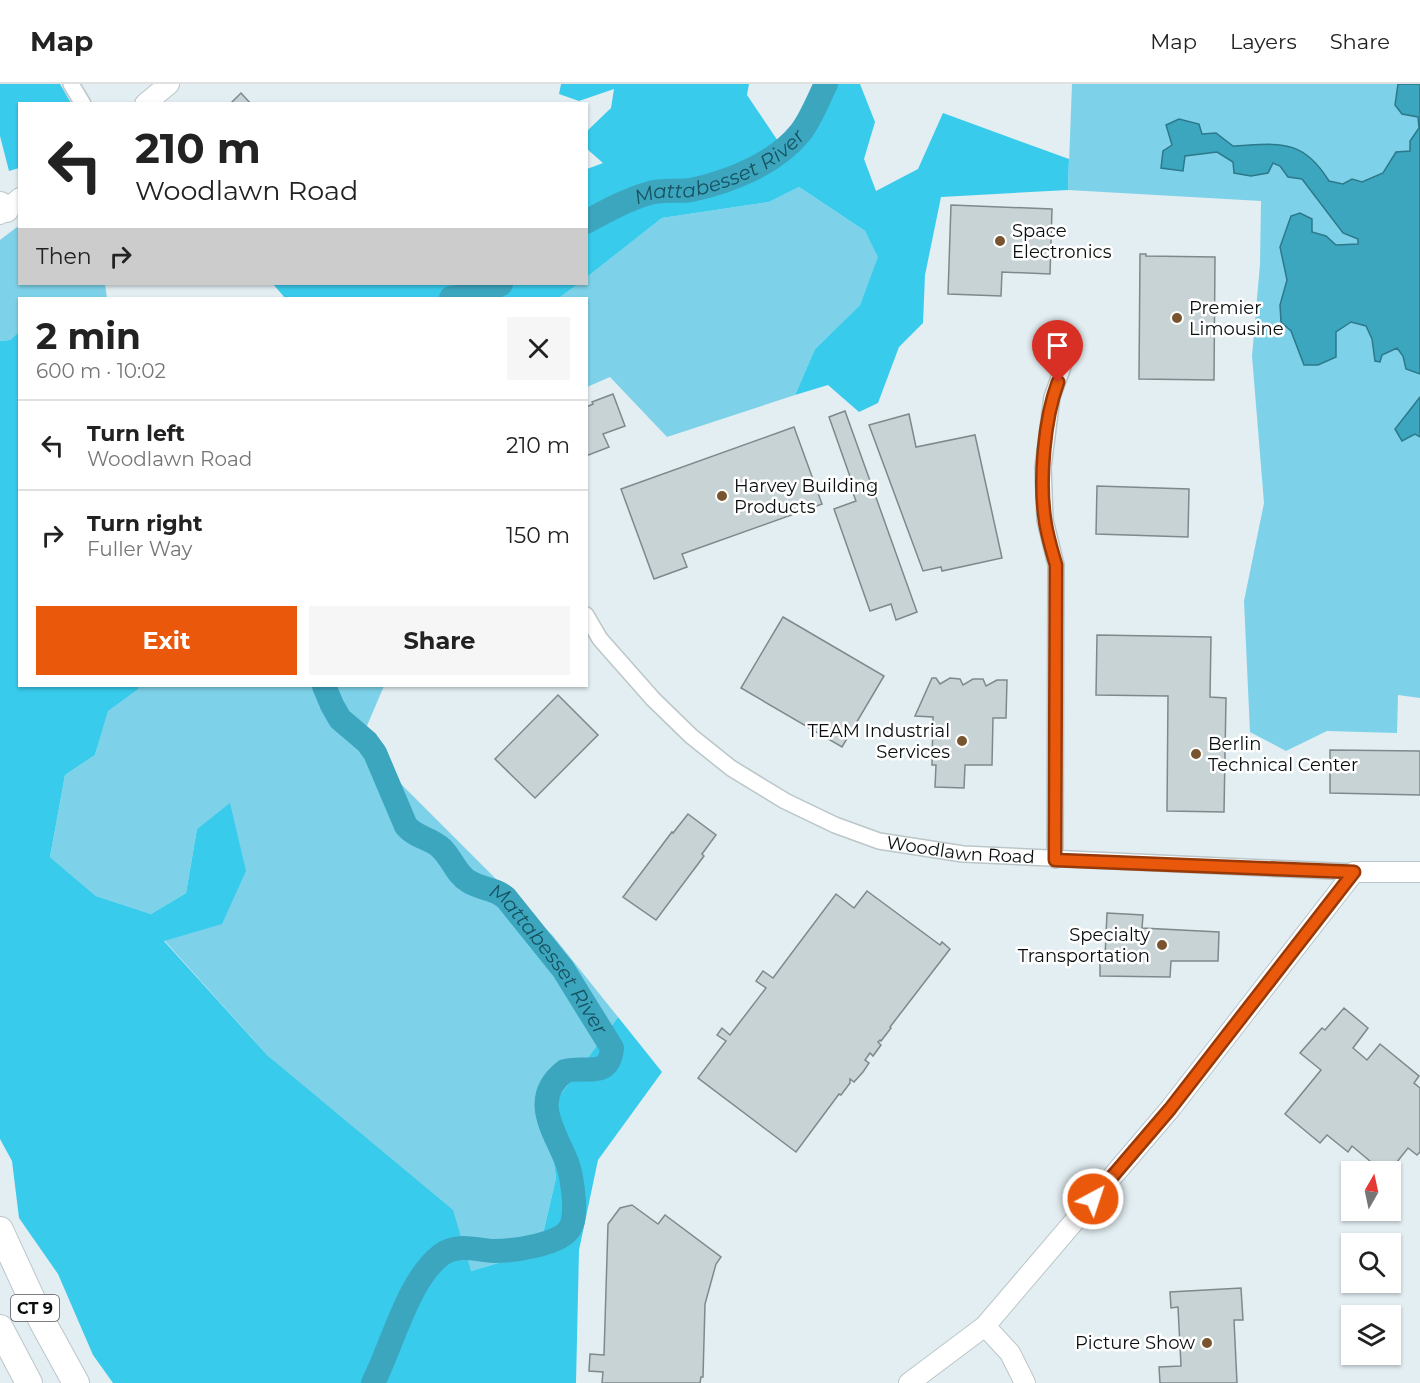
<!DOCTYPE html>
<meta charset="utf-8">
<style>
:root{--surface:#fff;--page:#f6f6f6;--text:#222;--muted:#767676;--line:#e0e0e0;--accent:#ea580c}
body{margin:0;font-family:Montserrat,sans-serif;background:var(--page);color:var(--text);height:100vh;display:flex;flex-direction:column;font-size:22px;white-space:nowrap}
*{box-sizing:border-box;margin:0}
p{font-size:20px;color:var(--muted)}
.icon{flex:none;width:33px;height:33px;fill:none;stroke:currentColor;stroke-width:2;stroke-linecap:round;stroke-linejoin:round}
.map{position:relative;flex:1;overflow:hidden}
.drawer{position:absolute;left:18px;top:213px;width:570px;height:390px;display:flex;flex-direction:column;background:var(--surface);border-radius:0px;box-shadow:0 2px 4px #0004}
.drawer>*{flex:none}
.guide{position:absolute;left:18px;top:18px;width:570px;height:183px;border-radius:0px;box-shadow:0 2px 4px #0004;background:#fff;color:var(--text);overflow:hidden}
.needle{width:39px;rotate:9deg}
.buttons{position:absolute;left:1341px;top:1077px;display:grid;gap:12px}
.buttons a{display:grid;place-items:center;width:60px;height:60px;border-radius:0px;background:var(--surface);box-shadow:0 2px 4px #0004;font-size:30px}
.pin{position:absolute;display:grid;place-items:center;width:51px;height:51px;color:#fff;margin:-62px -26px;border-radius:50% 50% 50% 0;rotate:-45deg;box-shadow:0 0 6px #0007}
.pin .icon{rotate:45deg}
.me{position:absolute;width:66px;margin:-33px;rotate:40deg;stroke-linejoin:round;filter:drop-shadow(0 0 4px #0008)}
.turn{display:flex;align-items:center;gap:21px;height:126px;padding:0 18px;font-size:27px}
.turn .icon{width:78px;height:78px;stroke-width:2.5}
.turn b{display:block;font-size:42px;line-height:51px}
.then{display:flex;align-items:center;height:57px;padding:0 18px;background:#0003;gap:12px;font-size:22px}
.round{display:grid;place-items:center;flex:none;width:63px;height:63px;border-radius:0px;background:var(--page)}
.summary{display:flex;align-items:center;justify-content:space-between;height:102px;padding:0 18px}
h1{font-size:36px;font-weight:700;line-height:45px}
.primary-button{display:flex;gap:12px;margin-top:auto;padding:12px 18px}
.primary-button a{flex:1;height:69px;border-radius:0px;background:var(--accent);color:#fff;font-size:24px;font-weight:700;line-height:69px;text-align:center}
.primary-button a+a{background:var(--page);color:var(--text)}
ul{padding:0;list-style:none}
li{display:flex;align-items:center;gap:18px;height:90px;padding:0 18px;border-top:2px solid var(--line)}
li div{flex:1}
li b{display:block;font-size:22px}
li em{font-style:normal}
header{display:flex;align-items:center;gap:36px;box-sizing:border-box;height:84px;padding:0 30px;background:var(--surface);border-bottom:2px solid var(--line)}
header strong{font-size:28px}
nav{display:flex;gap:33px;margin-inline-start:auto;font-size:21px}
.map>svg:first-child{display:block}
</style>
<header>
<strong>Map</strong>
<nav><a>Map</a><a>Layers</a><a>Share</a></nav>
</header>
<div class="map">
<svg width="1420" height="1299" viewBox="0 0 1420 1299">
<rect width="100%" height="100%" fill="#e3eef2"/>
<g fill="#7dd2e9">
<polygon points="1072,0 1420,0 1420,614 1398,611 1397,649 1327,647 1286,667 1250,648 1244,517 1264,419 1252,272 1260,180 1261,117 1068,106"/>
<polygon points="799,103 865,147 879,173 860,221 815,265 795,311 667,353 610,293 587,303 586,214 559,214 578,200 586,200 587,193 662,134 769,118"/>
<polygon points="17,143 19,144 20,200 105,200 107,214 20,214 19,248 10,256 0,257 0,156"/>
<polygon points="138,602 384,602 366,644 397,696 553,852 618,933 547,1029 556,1094 539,1167 471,1187 268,972 164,856 188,849 230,720 197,745 186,809 151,830 96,812 50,773 65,691 95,671 108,626 137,605"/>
</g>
<g fill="#39cbec">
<polygon points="0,0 60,0 71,19 20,20 19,84 9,87 0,52"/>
<polygon points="561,0 749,0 747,11 786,69 828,0 860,0 875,38 864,75 876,107 918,85 943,29 1069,75 1068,106 941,113 925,191 923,239 899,263 878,319 859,328 828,301 795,311 815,265 860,221 878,173 865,147 799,103 769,118 662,134 587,193 587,85 603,79 587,65 587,47 611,24 614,5 579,17 559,10"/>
<polygon points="273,200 578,200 559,214 285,214"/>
<polygon points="19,248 20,602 138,602 138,605 108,627 95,671 65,691 50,773 96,812 151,830 186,809 197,745 230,719 246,787 222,840 164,857 268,972 453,1126 471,1187 539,1167 556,1094 547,1029 618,933 662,988 598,1076 579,1166 576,1299 113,1299 93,1271 58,1190 19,1134 12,1077 0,1055 0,257 10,256"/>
</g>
<g fill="#3ca6bf" stroke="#2d788a" stroke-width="1.5">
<path d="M 1398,0 L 1420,0 L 1420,290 L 1406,285 L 1403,272 L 1397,264 L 1382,271 L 1380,278 L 1375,277 L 1372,255 L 1366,242 L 1351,238 L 1336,248 L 1336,273 L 1318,281 L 1304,281 L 1291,247 L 1281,238 L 1280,221 L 1287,196 L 1280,163 L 1291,132 L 1300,129 L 1312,135 L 1312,148 L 1326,152 L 1336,161 L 1358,160 L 1358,155 L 1343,149 L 1302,95 L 1288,93 L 1280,82 L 1273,79 L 1268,89 L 1251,92 L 1234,89 L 1233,78 L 1217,68 L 1185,72 L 1183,87 L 1161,84 L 1163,67 L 1172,61 L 1166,41 L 1179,35 L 1199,40 L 1202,50 L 1216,49 L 1233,62 C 1278,60 1302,53 1329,97 L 1343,100 L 1352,95 L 1362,98 L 1383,89 L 1396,68 L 1410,67 L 1410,57 L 1419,44 L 1418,33 L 1402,30 L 1395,21 Z"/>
<polygon points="1420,313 1420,353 1415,350 1402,357 1395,345"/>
</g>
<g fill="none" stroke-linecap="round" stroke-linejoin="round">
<g stroke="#3ca6bf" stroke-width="24">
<path id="s1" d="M 586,138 C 606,127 628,115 650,109 C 663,105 677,108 691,106 C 729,98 775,80 800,49 C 811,35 818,16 826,0"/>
<polyline points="451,214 481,210 501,200"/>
<path id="s2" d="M 324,602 L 332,621 L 340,635 L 367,658 L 375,669 L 406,742 C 416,754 431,754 441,764 C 452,774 456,790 468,797 C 480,805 495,804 506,814 L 563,885 L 612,964 C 609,996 586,981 565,987 C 528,1016 556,1048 568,1081 C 572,1093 573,1105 574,1117 C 574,1126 575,1136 570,1144 C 561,1161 512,1167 494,1167 C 476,1166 457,1159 441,1171 C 408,1196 392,1262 373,1299"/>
</g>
</g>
<g fill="#c8d3d6" stroke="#7e898c" stroke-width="1.5">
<polygon points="241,9 251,20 230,20"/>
<polygon points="951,121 1052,125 1050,190 1002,188 1001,212 948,210"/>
<polygon points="1140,170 1146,170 1146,172 1215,173 1214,296 1139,295"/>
<polygon points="613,310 625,342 603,350 609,363 586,372 586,323 593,320 592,318"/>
<polygon points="845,327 917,528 896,536 891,520 870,527 834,425 856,417 850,401 853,401 829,333"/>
<polygon points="909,330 916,363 975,351 1002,474 942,487 941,483 923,487 869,341"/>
<polygon points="794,343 822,420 682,470 687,483 654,495 621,405"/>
<polygon points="1097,402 1189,405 1188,453 1096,450"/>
<polygon points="783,533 884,592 842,663 741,604"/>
<polygon points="1097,551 1211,553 1210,613 1226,614 1224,728 1167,727 1168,612 1096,611"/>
<polygon points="932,594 936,594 940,600 950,594 960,595 963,601 973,595 983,595 986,602 997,596 1007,596 1006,634 993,634 992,681 965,681 964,704 935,703 936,681 932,681 933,633 915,632"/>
<polygon points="558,611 598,651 535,714 495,675"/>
<polygon points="1330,666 1420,667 1420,711 1330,709"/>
<polygon points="688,730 716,751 702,770 704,772 656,836 623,813 672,748 673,749"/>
<polygon points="867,807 940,861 942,858 950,865 890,943 891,944 881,957 880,956 878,958 881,961 873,972 870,969 865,976 869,979 863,988 854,998 850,995 850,999 841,1011 839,1010 796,1068 698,994 726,957 717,951 722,944 730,951 766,904 756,897 763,887 773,894 836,810 854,824"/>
<polygon points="1107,829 1143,831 1142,844 1219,848 1218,877 1171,877 1170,893 1100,892 1100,873 1105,873"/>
<polygon points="1344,924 1368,944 1353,964 1367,976 1380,960 1419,992 1414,999 1420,1004 1420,1068 1417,1071 1408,1064 1389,1088 1383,1088 1352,1062 1348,1068 1327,1051 1320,1059 1285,1030 1321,986 1300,969 1322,944 1325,946"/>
<polygon points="632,1121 658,1140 665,1131 721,1173 716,1180 705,1220 703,1293 701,1293 700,1299 602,1299 603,1288 589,1287 590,1270 604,1271 608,1140 620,1124"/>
<polygon points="1241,1204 1243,1236 1234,1236 1237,1299 1160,1299 1159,1283 1181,1282 1178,1223 1171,1224 1170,1208"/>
</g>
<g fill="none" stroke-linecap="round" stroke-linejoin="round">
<g stroke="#bbc6c9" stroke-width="18">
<g id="street">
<polyline points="71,0 83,20"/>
<path id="s3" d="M 586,531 L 600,555 L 653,615 L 691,652 L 731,684 L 785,717 L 835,741 L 879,757 L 963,770 L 1354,788"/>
<polyline points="1055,776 1056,481 1045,436 1043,383 1052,313 1072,258"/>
</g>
</g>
<g stroke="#bbc6c9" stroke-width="22">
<g id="secondary">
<polyline points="145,20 169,0"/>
<polyline points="0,130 20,114"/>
<polyline points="985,1242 1010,1269 1025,1299"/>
<polyline points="909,1299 985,1242 1170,1025 1354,788 1420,788"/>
</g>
</g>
<g stroke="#bbc6c9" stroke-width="28">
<g id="highway">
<polyline points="0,121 6,125"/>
<polyline points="0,1146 42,1237 76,1299"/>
<polyline points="0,1244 29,1299"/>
</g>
</g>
<use href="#street" stroke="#fff" stroke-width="15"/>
<use href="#secondary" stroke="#fff" stroke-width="20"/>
<use href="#highway" stroke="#fff" stroke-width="26"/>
</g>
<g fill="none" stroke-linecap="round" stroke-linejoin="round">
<g stroke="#983908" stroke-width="15">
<path id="route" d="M 1058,298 C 1044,336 1039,396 1045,436 C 1047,451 1052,467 1056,481 L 1055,776 L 1354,788 L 1170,1025 L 1093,1115"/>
</g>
<use href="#route" stroke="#ea580c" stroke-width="10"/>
</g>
<g fill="#79552f" stroke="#fff" stroke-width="2">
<circle cx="1000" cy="157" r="6"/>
<circle cx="1177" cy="234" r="6"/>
<circle cx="722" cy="412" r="6"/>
<circle cx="962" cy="657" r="6"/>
<circle cx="1196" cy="670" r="6"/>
<circle cx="1162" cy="861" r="6"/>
<circle cx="1207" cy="1259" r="6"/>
</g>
<g text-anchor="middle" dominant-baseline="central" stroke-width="5" stroke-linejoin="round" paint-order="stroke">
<rect fill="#fff" stroke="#545657" stroke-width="1.5" x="11" y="1211" width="48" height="26" rx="4.5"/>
<g font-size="16" font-weight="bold" fill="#0a0e0f">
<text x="35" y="1224">CT 9</text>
</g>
<g font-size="18" fill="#0a0e0f" stroke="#fff" text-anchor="start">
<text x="1012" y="147">Space<tspan x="1012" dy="21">Electronics</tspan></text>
<text x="1189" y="224">Premier<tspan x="1189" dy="21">Limousine</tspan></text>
<text x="734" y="402">Harvey Building<tspan x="734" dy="21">Products</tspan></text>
<text x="950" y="647" text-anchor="end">TEAM Industrial<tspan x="950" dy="21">Services</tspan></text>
<text x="1208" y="660">Berlin<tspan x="1208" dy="21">Technical Center</tspan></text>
<text x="1150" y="851" text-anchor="end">Specialty<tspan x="1150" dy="21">Transportation</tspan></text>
<text x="1195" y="1259" text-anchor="end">Picture Show</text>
</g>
<g font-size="18" fill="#0a0e0f" stroke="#fff">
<text stroke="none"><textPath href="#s3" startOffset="460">Woodlawn Road</textPath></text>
</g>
<g font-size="20" font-style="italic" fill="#175260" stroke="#fff">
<text stroke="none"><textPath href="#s1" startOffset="146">Mattabesset River</textPath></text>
<text stroke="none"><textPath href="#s2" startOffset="366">Mattabesset River</textPath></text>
</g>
</g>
</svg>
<div class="buttons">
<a><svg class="needle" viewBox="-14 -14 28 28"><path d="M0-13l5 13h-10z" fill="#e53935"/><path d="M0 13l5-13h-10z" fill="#767676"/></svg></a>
<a><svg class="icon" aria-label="search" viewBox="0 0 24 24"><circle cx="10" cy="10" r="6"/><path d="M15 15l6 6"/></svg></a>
<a><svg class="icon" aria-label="layers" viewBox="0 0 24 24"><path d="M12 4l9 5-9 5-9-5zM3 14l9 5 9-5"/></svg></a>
</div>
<div class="pin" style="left:1058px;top:298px;background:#d93025"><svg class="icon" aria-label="arrive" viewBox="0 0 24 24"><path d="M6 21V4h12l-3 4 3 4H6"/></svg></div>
<svg class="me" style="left:1093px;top:1115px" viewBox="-20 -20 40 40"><circle r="17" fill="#ea580c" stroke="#fff" stroke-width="3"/><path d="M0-11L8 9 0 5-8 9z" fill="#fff"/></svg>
<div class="guide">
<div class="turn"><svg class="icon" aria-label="left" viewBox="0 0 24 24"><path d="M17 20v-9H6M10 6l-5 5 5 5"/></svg><div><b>210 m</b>Woodlawn Road</div></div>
<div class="then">Then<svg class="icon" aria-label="right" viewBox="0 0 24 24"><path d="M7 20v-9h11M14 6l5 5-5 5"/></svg></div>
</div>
<section class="drawer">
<div class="summary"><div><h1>2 min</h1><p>600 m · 10:02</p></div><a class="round"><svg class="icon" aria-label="close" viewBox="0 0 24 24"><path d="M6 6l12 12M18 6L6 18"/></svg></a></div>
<ul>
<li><svg class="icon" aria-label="left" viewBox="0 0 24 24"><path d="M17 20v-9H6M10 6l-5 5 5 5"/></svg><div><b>Turn left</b><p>Woodlawn Road</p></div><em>210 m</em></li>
<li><svg class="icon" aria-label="right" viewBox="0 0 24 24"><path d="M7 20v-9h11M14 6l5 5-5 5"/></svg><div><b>Turn right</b><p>Fuller Way</p></div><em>150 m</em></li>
</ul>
<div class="primary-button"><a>Exit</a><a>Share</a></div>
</section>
</div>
